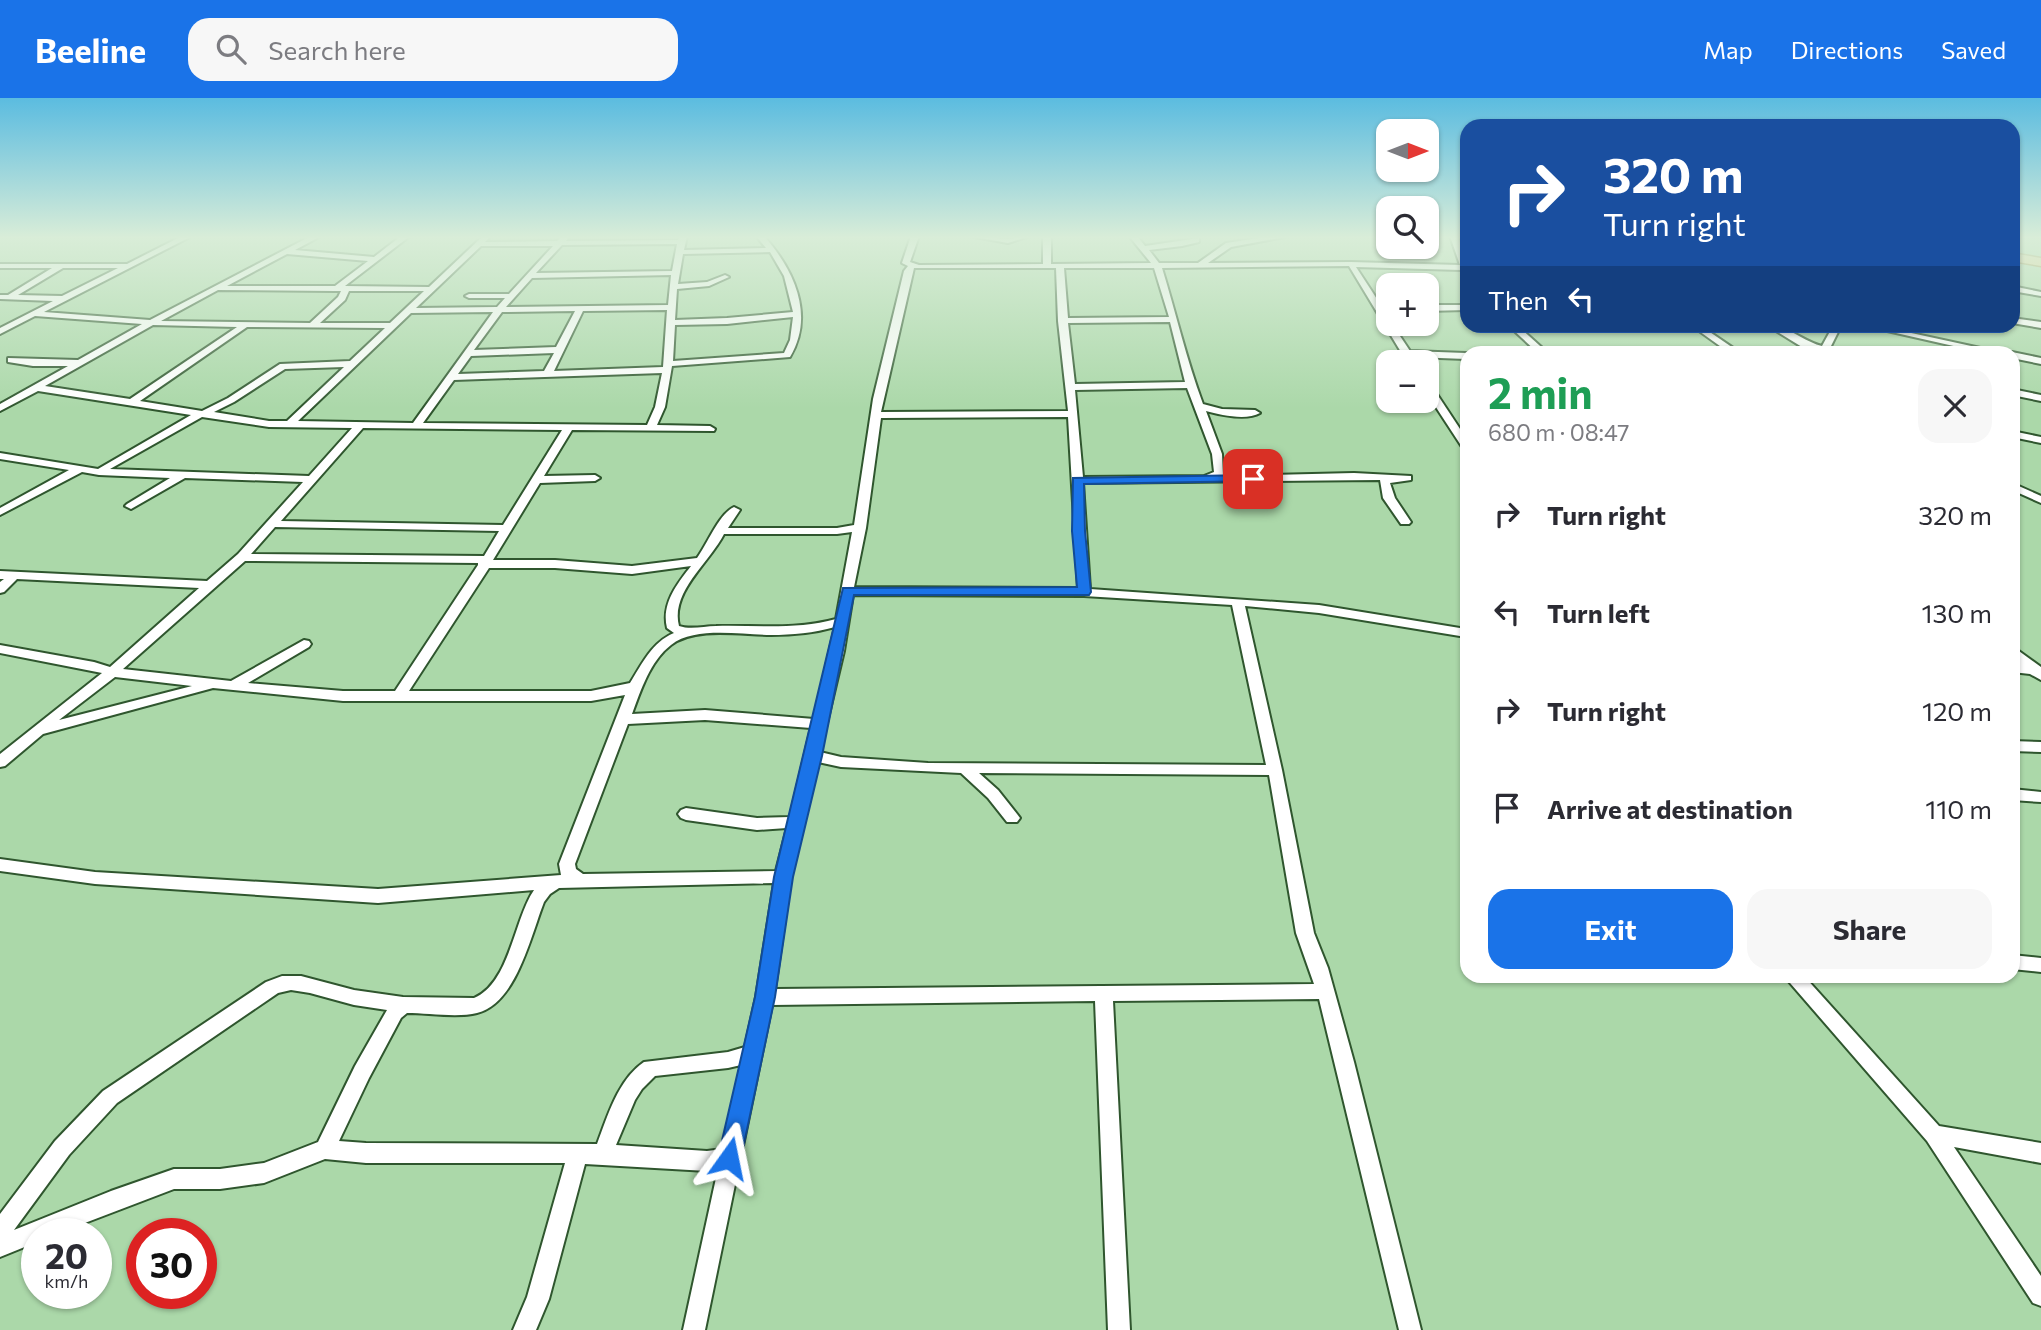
<!DOCTYPE html>
<meta charset="utf-8">
<style>
:root{--surface:#fff;--page:#f7f7f7;--text:#2b2b33;--muted:#7c7c81;--accent:#1a73e8}
body{margin:0;font-family:Commissioner,sans-serif;background:var(--page);color:var(--text);height:100vh;display:flex;flex-direction:column;font-size:26px;white-space:nowrap}
*{box-sizing:border-box;margin:0}
p{font-size:23px;color:var(--muted)}
.icon{flex:none;width:38px;height:38px;fill:none;stroke:currentColor;stroke-width:2;stroke-linecap:round;stroke-linejoin:round}
.map{position:relative;flex:1;overflow:hidden}
.side{position:absolute;left:1460px;top:248px;width:560px;height:637px;display:flex;flex-direction:column;background:var(--surface);border-radius:21px;box-shadow:0 2px 5px #0004}
.side>*{flex:none}
.guide{position:absolute;left:1460px;top:21px;width:560px;height:214px;border-radius:21px;box-shadow:0 2px 5px #0004;background:#1a4fa0;color:#fff;overflow:hidden}
.needle{width:46px;rotate:90deg}
.fabs{position:absolute;left:1376px;top:21px;display:grid;gap:14px}
.fabs a{display:grid;place-items:center;width:63px;height:63px;border-radius:14px;background:var(--surface);box-shadow:0 2px 5px #0004;font-size:35px}
.speed{position:absolute;left:21px;top:1120px;display:flex;gap:14px;font-size:35px;font-weight:700;text-align:center}
.speed>*{display:grid;place-content:center;width:91px;height:91px;border-radius:50%;background:var(--surface);box-shadow:0 2px 5px #0004;line-height:1}
.speed small{font-size:18px;font-weight:400}
.speed .limit{border:10px solid #d22;background:#fff;color:#111}
.pin{position:absolute;display:grid;place-items:center;width:60px;height:60px;color:#fff;margin:-30px;border-radius:14px;box-shadow:0 4px 10px #0006}
.me{position:absolute;width:77px;margin:-38px;rotate:12deg;stroke-linejoin:round;filter:drop-shadow(0 0 5px #0008)}
.turn{display:flex;align-items:center;gap:24px;height:147px;padding:0 28px;font-size:32px}
.turn .icon{width:91px;height:91px;stroke-width:2.5}
.turn b{display:block;font-size:49px;line-height:60px}
.then{display:flex;align-items:center;height:66px;padding:0 28px;background:#0003;gap:14px;font-size:26px}
.round{display:grid;place-items:center;flex:none;width:74px;height:74px;border-radius:21px;background:var(--page)}
.overview{display:flex;align-items:center;justify-content:space-between;height:119px;padding:0 28px}
h1{font-size:42px;font-weight:700;line-height:52px;color:#1e9e55}
.primary-button{display:flex;gap:14px;margin-top:auto;padding:14px 28px}
.primary-button a{flex:1;height:80px;border-radius:21px;background:var(--accent);color:#fff;font-size:28px;font-weight:700;line-height:80px;text-align:center}
.primary-button a+a{background:var(--page);color:var(--text)}
ul{padding:0;list-style:none}
li{display:flex;align-items:center;gap:21px;height:98px;padding:0 28px}
li div{flex:1}
li b{display:block;font-size:26px}
li em{font-style:normal}
header{display:flex;align-items:center;gap:42px;box-sizing:border-box;height:98px;padding:0 35px;background:var(--accent);color:#fff}
header strong{font-size:33px}
nav{display:flex;gap:38px;margin-inline-start:auto;font-size:24px}
.search{width:490px;height:63px;background:var(--page);display:flex;align-items:center;gap:18px;box-sizing:border-box;padding:0 24px;border-radius:21px;color:var(--muted);font-size:26px}
.map>svg:first-child{display:block}
</style>
<header>
<strong>Beeline</strong>
<div class="search"><svg class="icon" aria-label="search" viewBox="0 0 24 24"><circle cx="10" cy="10" r="6"/><path d="M15 15l6 6"/></svg>Search here</div>
<nav><a>Map</a><a>Directions</a><a>Saved</a></nav>
</header>
<div class="map">
<svg width="2041" height="1232" viewBox="0 0 2041 1232">
<rect width="100%" height="100%" fill="#abd8a9"/>
<g fill="none" stroke-linecap="round" stroke-linejoin="round">
<g stroke="#2f562e" stroke-width="4">
<g id="minor">
<path d="M 182,138 L 192,138 L 44,214 L 150,222 L 311,138 L 321,138 L 295,152 L 374,159 L 401,138 L 410,138 L 345,188 L 429,189 L 483,138 L 491,138 L 485,144 L 557,143 L 562,138 L 570,138 L 566,143 L 678,142 L 679,138 L 687,138 L 684,152 L 766,150 L 756,138 L 764,138 C 794,172 815,217 790,259 L 672,268 L 665,309 L 657,327 L 710,328 L 715,331 L 714,333 L 572,332 L 544,378 L 595,377 L 600,380 L 595,383 L 540,385 L 493,462 L 555,462 L 632,468 L 697,460 C 708,445 719,416 734,409 L 740,412 L 728,430 L 837,430 L 854,427 L 873,301 L 904,173 L 908,168 L 902,165 L 911,138 L 919,138 L 910,164 L 919,167 L 1043,166 L 1043,138 L 1051,138 L 1051,166 L 1151,165 L 1129,138 L 1137,138 L 1145,148 L 1199,140 L 1199,144 L 1182,148 L 1149,152 L 1159,165 L 1198,165 L 1226,145 L 1272,138 L 1290,138 L 1231,149 L 1208,165 L 1351,164 L 1460,167 L 1450,138 L 1458,138 L 1466,164 L 1466,176 L 1461,172 L 1356,169 L 1388,218 L 1388,226 L 1392,226 L 1410,253 L 1466,255 L 1466,261 L 1413,259 L 1415,264 L 1407,264 L 1349,168 L 1162,170 C 1176,215 1186,261 1203,306 L 1222,311 L 1255,312 L 1260,315 C 1246,323 1221,317 1206,313 L 1222,356 L 1223,378 L 1354,375 L 1411,378 L 1411,382 L 1390,385 L 1395,400 L 1411,424 L 1409,426 L 1401,426 L 1383,400 L 1380,382 L 1083,385 L 1090,491 L 1319,507 L 1466,531 L 1466,539 L 1319,515 L 1245,508 L 1282,672 L 1314,835 L 1328,870 L 1354,964 L 1421,1232 L 1399,1232 L 1319,901 L 1113,903 L 1130,1232 L 1108,1232 L 1095,903 L 772,907 L 705,1232 L 683,1232 L 718,1071 L 707,1073 L 585,1066 L 549,1201 L 536,1232 L 513,1232 L 527,1199 L 565,1065 L 366,1065 L 325,1061 L 264,1085 L 220,1091 L 174,1091 L 56,1136 L 37,1136 L 37,1144 L 0,1159 L 0,1116 L 55,1043 L 103,993 L 266,884 L 282,878 L 301,878 L 354,892 L 403,899 L 474,900 C 510,885 514,821 534,792 L 378,805 L 95,786 L 0,773 L 0,761 L 95,774 L 378,791 L 561,777 L 559,766 L 625,597 L 591,603 L 343,603 L 213,590 L 43,636 L 5,668 L 0,669 L 0,656 L 102,575 L 0,555 L 0,547 L 94,564 L 110,569 L 199,490 L 17,481 L 4,494 L 0,495 L 0,484 L 4,481 L 0,481 L 0,473 L 207,483 L 238,456 L 303,384 L 185,380 L 131,411 L 125,408 L 127,406 L 170,380 L 99,377 L 82,374 L 0,417 L 0,410 L 69,372 L 0,361 L 0,355 L 98,371 L 191,317 L 38,293 L 0,313 L 0,306 L 68,268 L 33,268 L 8,264 L 8,260 L 78,262 L 142,226 L 35,218 L 0,236 L 0,230 L 53,203 L 0,201 L 0,197 L 8,197 L 52,170 L 0,170 L 0,166 L 127,166 ZM 677,146 L 672,173 L 536,175 L 562,147 ZM 481,148 L 553,148 L 509,196 L 469,196 L 465,198 L 469,200 L 505,200 L 497,209 L 416,210 ZM 770,154 L 784,178 L 793,214 L 727,220 L 675,222 L 677,191 L 709,188 L 729,179 L 725,177 L 707,184 L 678,186 L 683,156 ZM 287,156 L 368,163 L 335,188 L 227,188 ZM 63,170 L 118,170 L 62,198 L 18,197 ZM 914,170 L 1056,170 L 1058,223 L 1068,313 L 881,314 ZM 1064,170 L 1154,170 L 1169,219 L 1068,220 ZM 671,177 L 668,207 L 506,209 L 532,180 ZM 218,192 L 336,193 L 341,193 L 338,199 L 310,225 L 161,223 ZM 349,193 L 424,193 L 390,225 L 320,225 L 345,202 ZM 667,212 L 663,269 L 554,273 L 583,213 ZM 575,213 L 556,249 L 474,252 L 502,214 ZM 493,214 L 413,325 L 298,323 L 411,215 ZM 793,219 L 790,242 L 784,255 L 673,263 L 675,227 L 727,226 ZM 1170,224 L 1185,284 L 1075,286 L 1068,225 ZM 153,227 L 237,229 L 130,301 L 45,288 ZM 247,229 L 385,230 L 350,263 L 280,266 L 228,300 L 202,313 L 140,303 ZM 554,255 L 544,273 L 458,276 L 471,258 ZM 344,269 L 287,323 L 269,323 L 214,314 L 234,304 L 285,271 ZM 662,275 L 655,309 L 647,327 L 423,325 L 454,282 ZM 1187,290 L 1212,356 L 1214,374 L 1204,378 L 1083,379 L 1075,292 ZM 202,319 L 269,329 L 352,330 L 309,378 L 110,371 ZM 1068,319 L 1078,490 L 854,489 L 866,430 L 881,320 ZM 363,330 L 562,332 L 503,427 L 281,423 ZM 275,429 L 499,433 L 484,458 L 251,456 ZM 852,434 L 836,521 C 797,532 757,527 716,528 C 704,528 691,532 679,528 C 670,494 710,464 724,436 L 837,436 ZM 245,463 L 478,465 L 478,467 L 395,593 L 343,593 L 248,585 L 309,549 L 311,546 L 309,543 L 304,542 L 231,583 L 123,571 ZM 691,468 C 677,486 661,506 667,530 L 674,535 C 652,544 642,566 630,585 L 591,593 L 409,593 L 489,470 L 555,470 L 632,476 ZM 853,497 L 1084,498 L 1232,507 L 1266,667 L 928,665 L 841,659 L 820,654 L 844,553 ZM 835,529 L 814,621 L 705,612 L 632,616 C 641,592 650,563 671,547 C 695,528 741,537 771,537 C 792,537 814,535 835,529 ZM 115,579 L 192,588 L 59,622 ZM 705,622 L 811,630 L 790,719 L 757,720 L 686,710 L 681,712 L 678,716 L 681,720 L 686,722 L 757,732 L 787,730 L 776,773 L 583,776 L 576,771 L 575,766 L 628,626 ZM 818,664 L 841,669 L 961,675 L 988,700 L 1007,724 L 1017,724 L 1020,720 L 1017,716 L 998,692 L 979,675 L 1269,677 L 1296,835 L 1314,886 L 775,891 L 791,779 ZM 774,785 L 756,899 L 745,949 L 728,954 L 644,964 C 618,982 608,1017 597,1046 L 366,1045 L 339,1043 L 369,980 L 401,920 L 407,915 C 427,915 458,920 477,915 C 516,906 531,837 544,804 L 550,796 L 559,790 ZM 291,892 L 310,895 L 354,907 L 387,912 L 355,968 L 318,1044 L 264,1065 L 220,1071 L 174,1071 L 111,1093 L 14,1132 L 69,1057 L 117,1005 L 278,895 ZM 741,967 L 723,1051 L 707,1053 L 616,1047 L 635,1002 L 642,991 L 655,978 L 728,970 Z"/>
<polygon points="969,138 1008,141 1030,138 1008,145"/>
<polygon points="2012,188 2041,194 2041,198 2012,193"/>
<polygon points="1426,207 1466,207 1466,212 1426,213"/>
<polygon points="2012,220 2041,224 2041,230 2012,225"/>
<polygon points="1509,228 1518,228 1549,256 1539,256"/>
<polygon points="1692,228 1701,228 1742,256 1731,256"/>
<path d="M 1768,228 C 1786,226 1804,244 1822,248 L 1833,228 L 1841,228 L 1830,250 L 1847,256 L 1819,256 L 1820,253 L 1802,249 Z"/>
<polygon points="1865,228 1879,228 2008,256 1989,256"/>
<polygon points="2012,254 2041,260 2041,266 2012,260 2012,256 2009,256"/>
<polygon points="1426,283 1429,284 1466,340 1466,350 1462,349 1426,294"/>
<polygon points="2012,291 2041,297 2041,303 2012,297"/>
<polygon points="2012,333 2041,339 2041,345 2012,339"/>
<polygon points="2012,385 2041,398 2041,405 2012,392"/>
<polygon points="2012,548 2041,569 2041,582 2030,576 2012,574 2012,566 2020,566 2012,560"/>
<polygon points="2012,643 2041,644 2041,654 2012,653"/>
<polygon points="2012,691 2041,694 2041,704 2012,702"/>
<polygon points="2012,857 2041,860 2041,874 2012,871"/>
<polygon points="1784,878 1804,878 1939,1028 2041,1045 2041,1065 1954,1049 2041,1178 2041,1208 2033,1205 1927,1043"/>
</g>
</g>
<g stroke="#997d2a" stroke-width="3">
<polygon id="primary" points="2012,155 2041,160 2041,168 2012,163"/>
</g>
<use href="#minor" fill="#fff" fill-rule="evenodd"/>
<use href="#primary" fill="#f0d089" fill-rule="evenodd"/>
</g>
<linearGradient id="sky" x2="0" y2="1"><stop stop-color="#5bbce0"/><stop offset="0.45" stop-color="#d9edd8"/><stop offset="1" stop-color="#d9edd8" stop-opacity="0"/></linearGradient>
<rect width="2041" height="310" fill="url(#sky)"/>
<polygon fill="#1a73e8" stroke="#114b97" stroke-width="2" points="1253,377 1259,381 1258,383 1084,386 1085,433 1091,494 1089,497 854,497 822,658 793,779 775,899 741,1060 737,1068 729,1071 721,1068 718,1060 755,899 774,779 843,490 1077,489 1072,433 1073,380"/>
</svg>
<div class="fabs">
<a><svg class="needle" viewBox="-14 -14 28 28"><path d="M0-13l5 13h-10z" fill="#e53935"/><path d="M0 13l5-13h-10z" fill="#7c7c81"/></svg></a>
<a><svg class="icon" aria-label="search" viewBox="0 0 24 24"><circle cx="10" cy="10" r="6"/><path d="M15 15l6 6"/></svg></a>
<a>+</a>
<a>−</a>
</div>
<div class="speed"><div>20<small>km/h</small></div><div class="limit">30</div></div>
<div class="pin" style="left:1253px;top:381px;background:#d93025"><svg class="icon" aria-label="arrive" viewBox="0 0 24 24"><path d="M6 21V4h12l-3 4 3 4H6"/></svg></div>
<svg class="me" style="left:729px;top:1060px" viewBox="-20 -20 40 40"><path d="M0-17L14 15 0 8-14 15z" fill="#1a73e8" stroke="#fff" stroke-width="4"/></svg>
<div class="guide">
<div class="turn"><svg class="icon" aria-label="right" viewBox="0 0 24 24"><path d="M7 20v-9h11M14 6l5 5-5 5"/></svg><div><b>320 m</b>Turn right</div></div>
<div class="then">Then<svg class="icon" aria-label="left" viewBox="0 0 24 24"><path d="M17 20v-9H6M10 6l-5 5 5 5"/></svg></div>
</div>
<section class="side">
<div class="overview"><div><h1>2 min</h1><p>680 m · 08:47</p></div><a class="round"><svg class="icon" aria-label="close" viewBox="0 0 24 24"><path d="M6 6l12 12M18 6L6 18"/></svg></a></div>
<ul>
<li><svg class="icon" aria-label="right" viewBox="0 0 24 24"><path d="M7 20v-9h11M14 6l5 5-5 5"/></svg><div><b>Turn right</b></div><em>320 m</em></li>
<li><svg class="icon" aria-label="left" viewBox="0 0 24 24"><path d="M17 20v-9H6M10 6l-5 5 5 5"/></svg><div><b>Turn left</b></div><em>130 m</em></li>
<li><svg class="icon" aria-label="right" viewBox="0 0 24 24"><path d="M7 20v-9h11M14 6l5 5-5 5"/></svg><div><b>Turn right</b></div><em>120 m</em></li>
<li><svg class="icon" aria-label="arrive" viewBox="0 0 24 24"><path d="M6 21V4h12l-3 4 3 4H6"/></svg><div><b>Arrive at destination</b></div><em>110 m</em></li>
</ul>
<div class="primary-button"><a>Exit</a><a>Share</a></div>
</section>
</div>
